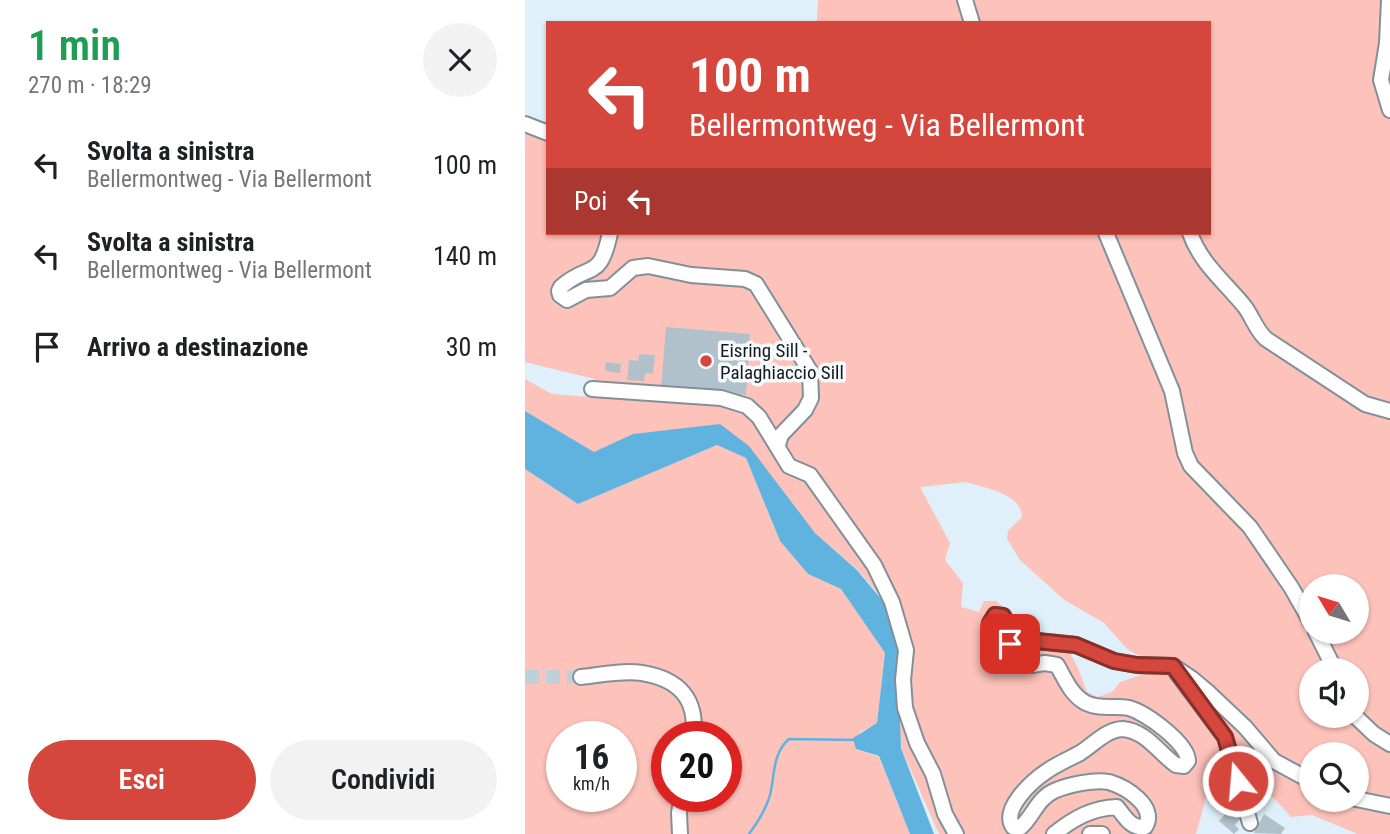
<!DOCTYPE html>
<html lang="it">
<meta charset="utf-8">
<style>
:root{--surface:#fff;--page:#f2f2f2;--text:#202124;--muted:#757577;--accent:#d5473d}
body{margin:0;font-family:"Roboto Condensed",sans-serif;background:var(--page);color:var(--text);height:100vh;display:flex;flex-direction:column;font-size:26px;white-space:nowrap}
*{box-sizing:border-box;margin:0}
p{font-size:23px;color:var(--muted)}
.icon{flex:none;width:38px;height:38px;fill:none;stroke:currentColor;stroke-width:2;stroke-linecap:round;stroke-linejoin:round}
.map{position:relative;flex:1;overflow:hidden}
.panel{display:flex;flex-direction:column;background:var(--surface);width:525px}
.panel>*{flex:none}
.top-card{position:absolute;left:21px;top:21px;width:665px;height:214px;border-radius:0px;box-shadow:0 2px 5px #0004;background:#d5473d;color:#fff;overflow:hidden}
.needle{width:46px;rotate:308deg}
.buttons{position:absolute;left:774px;top:574px;display:grid;gap:14px}
.buttons a{display:grid;place-items:center;width:70px;height:70px;border-radius:50%;background:var(--surface);box-shadow:0 2px 5px #0004;font-size:35px}
.speed{position:absolute;left:21px;top:721px;display:flex;gap:14px;font-size:35px;font-weight:700;text-align:center}
.speed>*{display:grid;place-content:center;width:91px;height:91px;border-radius:50%;background:var(--surface);box-shadow:0 2px 5px #0004;line-height:1}
.speed small{font-size:18px;font-weight:400}
.speed .limit{border:10px solid #d22;background:#fff;color:#111}
.pin{position:absolute;display:grid;place-items:center;width:60px;height:60px;color:#fff;margin:-30px;border-radius:14px;box-shadow:0 4px 10px #0006}
.me{position:absolute;width:77px;margin:-38px;rotate:343deg;stroke-linejoin:round;filter:drop-shadow(0 0 5px #0008)}
.turn{display:flex;align-items:center;gap:24px;height:147px;padding:0 28px;font-size:32px}
.turn .icon{width:91px;height:91px;stroke-width:2.5}
.turn b{display:block;font-size:49px;line-height:60px}
.then{display:flex;align-items:center;height:66px;padding:0 28px;background:#0003;gap:14px;font-size:26px}
.round{display:grid;place-items:center;flex:none;width:74px;height:74px;border-radius:37px;background:var(--page)}
.overview{display:flex;align-items:center;justify-content:space-between;height:119px;padding:0 28px}
h1{font-size:42px;font-weight:600;line-height:52px;color:#1e9e55}
.action{display:flex;gap:14px;margin-top:auto;padding:14px 28px}
.action a{flex:1;height:80px;border-radius:42px;background:var(--accent);color:#fff;font-size:28px;font-weight:600;line-height:80px;text-align:center}
.action a+a{background:var(--page);color:var(--text)}
ul{padding:0;list-style:none}
li{display:flex;align-items:center;gap:21px;height:91px;padding:0 28px}
li div{flex:1}
li b{display:block;font-size:26px}
li em{font-style:normal}
main{display:flex;flex:1;min-height:0}
.map>svg:first-child{display:block}
</style>
<main>
<section class="panel">
<div class="overview"><div><h1>1 min</h1><p>270 m · 18:29</p></div><a class="round"><svg class="icon" aria-label="close" viewBox="0 0 24 24"><path d="M6 6l12 12M18 6L6 18"/></svg></a></div>
<ul>
<li><svg class="icon" aria-label="left" viewBox="0 0 24 24"><path d="M17 20v-9H6M10 6l-5 5 5 5"/></svg><div><b>Svolta a sinistra</b><p>Bellermontweg - Via Bellermont</p></div><em>100 m</em></li>
<li><svg class="icon" aria-label="left" viewBox="0 0 24 24"><path d="M17 20v-9H6M10 6l-5 5 5 5"/></svg><div><b>Svolta a sinistra</b><p>Bellermontweg - Via Bellermont</p></div><em>140 m</em></li>
<li><svg class="icon" aria-label="arrive" viewBox="0 0 24 24"><path d="M6 21V4h12l-3 4 3 4H6"/></svg><div><b>Arrivo a destinazione</b></div><em>30 m</em></li>
</ul>
<div class="action"><a>Esci</a><a>Condividi</a></div>
</section>
<div class="map">
<svg width="865" height="834" viewBox="0 0 865 834">
<rect width="100%" height="100%" fill="#dff0fa"/>
<g fill="#fdc2ba" fill-rule="evenodd">
<path d="M 293,0 L 865,0 L 865,834 L 833,834 L 787,815 L 766,817 L 729,776 L 713,794 L 686,780 L 671,834 L 439,834 L 426,811 L 417,778 L 396,735 L 390,718 L 386,679 L 388,660 L 373,617 L 332,569 L 290,533 L 194,424 L 69,452 L 0,411 L 0,379 L 27,394 L 65,397 L 69,379 L 0,362 L 0,125 L 23,129 L 23,233 L 684,233 L 684,23 L 287,23 L 292,20 ZM 441,482 C 460,488 496,493 497,517 L 483,531 L 482,539 L 495,560 L 538,599 L 579,623 L 603,650 L 639,667 L 595,682 L 587,692 L 573,697 L 562,692 C 548,654 547,644 505,636 L 500,625 L 471,601 L 459,601 L 454,612 L 436,607 L 438,583 L 420,560 L 425,543 L 395,487 ZM 786,586 L 831,586 L 831,632 L 786,632 ZM 786,670 L 831,670 L 831,716 L 786,716 ZM 786,754 L 831,754 L 831,800 L 786,800 Z"/>
<path d="M 192,445 L 221,458 L 255,541 L 283,574 L 316,589 L 360,653 L 352,724 L 335,732 L 331,749 L 354,757 L 385,834 L 0,834 L 0,469 L 53,504 ZM 37,737 L 96,737 L 96,796 L 37,796 ZM 142,737 L 201,737 L 201,796 L 142,796 Z"/>
<polygon points="380,722 425,834 414,834 377,750 373,724"/>
</g>
<polygon fill="#60b3df" points="0,411 69,452 108,434 195,424 224,446 290,533 332,570 371,617 376,748 409,834 385,834 354,756 331,749 328,738 352,723 360,653 316,589 283,574 255,541 221,458 192,445 53,504 0,469"/>
<g fill="none" stroke-linecap="round" stroke-linejoin="round">
<path stroke="#60b3df" stroke-width="2.5" d="M 224,834 C 233,822 241,809 245,795 C 250,775 247,754 264,739 L 331,740"/>
</g>
<g fill="#b1c1cb">
<polygon points="141,327 225,334 221,395 136,389"/>
<polygon points="114,354 130,355 128,374 120,373 119,381 102,380 104,360 113,361"/>
<polygon points="81,362 96,364 95,373 80,371"/>
<polygon points="707,806 717,816 710,825 714,829 709,834 694,821"/>
<polygon points="739,814 760,828 756,834 729,833"/>
</g>
<g fill="none" stroke-linecap="round" stroke-linejoin="round">
<polyline stroke="#c0d0d9" stroke-width="14" stroke-dasharray="14 7" stroke-linecap="butt" points="0,677 56,677"/>
<g stroke="#819099" stroke-width="18">
<g id="minor">
<polyline points="440,0 447,23"/>
<polyline points="864,0 862,43 856,80 865,110"/>
<polyline points="0,124 23,133"/>
<path d="M 85,233 C 75,282 64,262 36,287 L 34,291 L 35,295 L 42,300 L 61,290 L 85,288 L 108,268 L 123,266 L 166,275 L 220,279 L 231,284 L 285,371 L 286,398 L 280,410 L 256,435 L 253,445"/>
<polyline points="581,233 647,391 660,453 666,466 725,527 766,587 786,622"/>
<path d="M 665,233 C 676,264 700,282 720,307 C 728,318 731,330 741,339 L 840,404 L 865,411"/>
<polyline points="67,389 196,398 222,406 234,417 264,466 285,475 349,565 367,602 381,650 378,680 380,708 392,743 408,774 420,814 431,834"/>
<polyline points="791,632 810,670"/>
<polyline points="652,673 700,737 725,823"/>
<path d="M 56,677 C 75,675 98,670 117,673 C 154,679 173,699 168,737"/>
<polyline points="830,716 849,734 865,744"/>
<polyline points="831,799 865,806"/>
<polyline points="155,834 154,813 157,796"/>
<path d="M 529,834 C 549,818 567,808 592,807 C 600,817 606,829 620,827 C 633,807 601,787 584,782 C 570,779 542,785 529,791 C 512,799 509,815 496,827 L 488,827 C 476,809 507,781 522,771 C 532,764 544,759 555,753 C 568,745 582,729 598,729 C 621,731 634,753 651,765 L 659,766 L 663,761 C 663,743 621,713 604,708 C 591,705 575,710 561,703 C 546,695 540,679 532,665 L 520,663 L 507,665 L 496,657 L 465,623 L 470,615 L 478,616 L 484,626 L 502,640 L 551,645 L 589,661 L 612,665 L 648,666 L 666,678 L 684,693 L 720,727 L 749,761 L 786,781"/>
<polyline points="565,834 577,834"/>
</g>
</g>
<use href="#minor" stroke="#fff" stroke-width="14"/>
</g>
<g fill="none" stroke-linecap="round" stroke-linejoin="round">
<g stroke="#8a2e28" stroke-width="18">
<polyline id="route" points="485,644 465,623 470,615 478,616 484,626 502,640 551,645 589,661 612,665 648,666 700,737 713,781"/>
</g>
<use href="#route" stroke="#d5473d" stroke-width="12"/>
</g>
<circle fill="#d5473d" stroke="#f8fbfd" stroke-width="2.5" cx="181" cy="361" r="7"/>
<g text-anchor="middle" dominant-baseline="central" stroke-width="7" stroke-linejoin="round" paint-order="stroke">
<g font-size="19" fill="#13191c" stroke="#f8fbfd" text-anchor="start">
<text x="195" y="350">Eisring Sill -<tspan x="195" dy="22">Palaghiaccio Sill</tspan></text>
</g>
</g>
</svg>
<div class="buttons">
<a><svg class="needle" viewBox="-14 -14 28 28"><path d="M0-13l5 13h-10z" fill="#e53935"/><path d="M0 13l5-13h-10z" fill="#757577"/></svg></a>
<a><svg class="icon" aria-label="sound" viewBox="0 0 24 24"><path d="M4 9h4l5-4v14l-5-4H4zM17 9q2 3 0 6"/></svg></a>
<a><svg class="icon" aria-label="search" viewBox="0 0 24 24"><circle cx="10" cy="10" r="6"/><path d="M15 15l6 6"/></svg></a>
</div>
<div class="speed"><div>16<small>km/h</small></div><div class="limit">20</div></div>
<div class="pin" style="left:485px;top:644px;background:#d93025"><svg class="icon" aria-label="arrive" viewBox="0 0 24 24"><path d="M6 21V4h12l-3 4 3 4H6"/></svg></div>
<svg class="me" style="left:713px;top:781px" viewBox="-20 -20 40 40"><circle r="17" fill="#d5473d" stroke="#fff" stroke-width="3"/><path d="M0-11L8 9 0 5-8 9z" fill="#fff"/></svg>
<div class="top-card">
<div class="turn"><svg class="icon" aria-label="left" viewBox="0 0 24 24"><path d="M17 20v-9H6M10 6l-5 5 5 5"/></svg><div><b>100 m</b>Bellermontweg - Via Bellermont</div></div>
<div class="then">Poi<svg class="icon" aria-label="left" viewBox="0 0 24 24"><path d="M17 20v-9H6M10 6l-5 5 5 5"/></svg></div>
</div>
</div>
</main>
